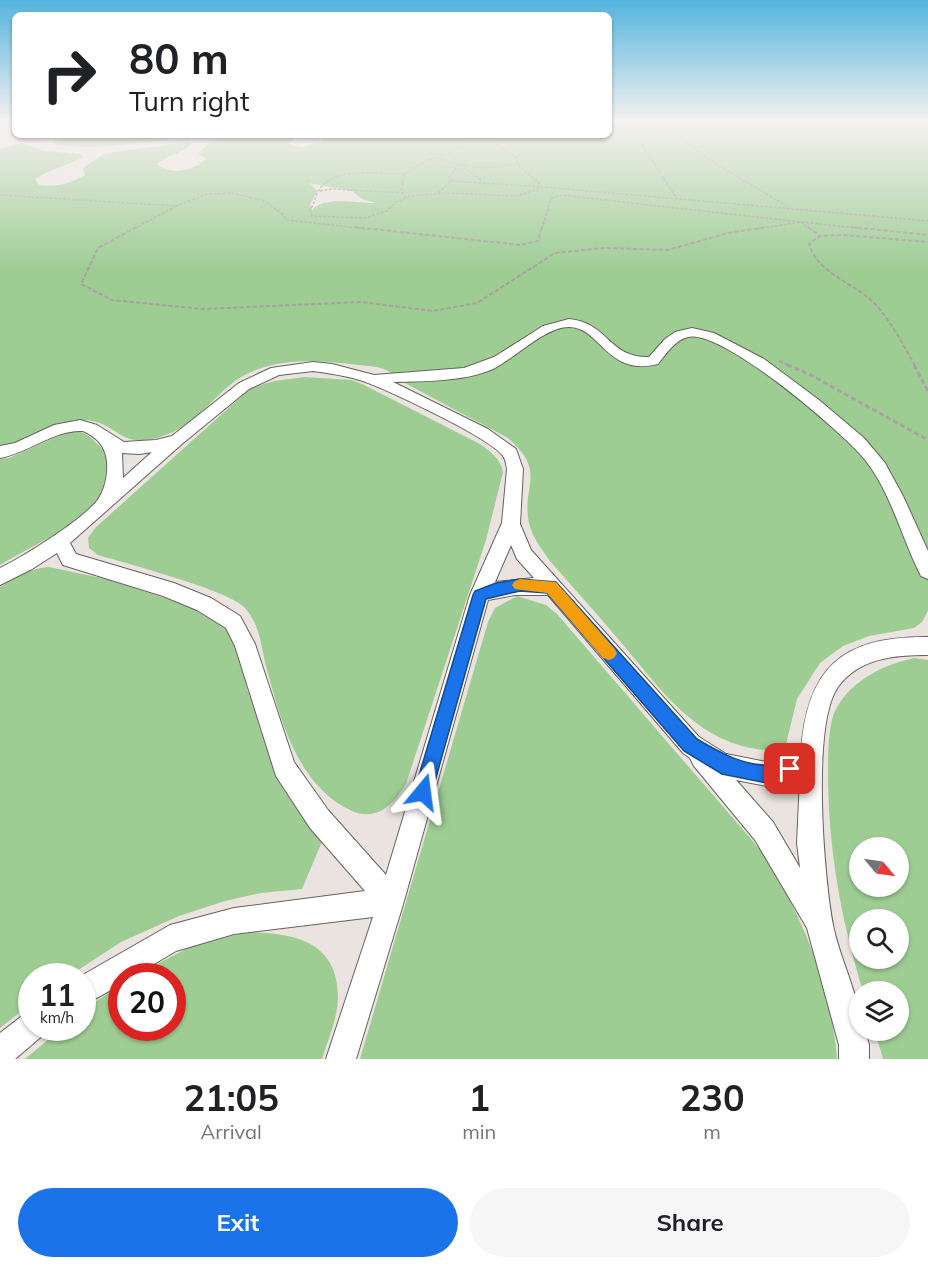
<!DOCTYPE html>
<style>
:root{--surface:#fff;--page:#f6f6f6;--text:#202124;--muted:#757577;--accent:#1a73e8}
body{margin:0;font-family:Mulish,sans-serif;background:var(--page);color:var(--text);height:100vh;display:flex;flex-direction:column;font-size:22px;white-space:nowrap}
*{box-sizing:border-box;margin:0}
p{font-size:20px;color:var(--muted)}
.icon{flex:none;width:33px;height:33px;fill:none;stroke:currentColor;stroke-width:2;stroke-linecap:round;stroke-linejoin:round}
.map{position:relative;height:1059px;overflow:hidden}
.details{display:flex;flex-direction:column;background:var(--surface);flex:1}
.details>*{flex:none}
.hud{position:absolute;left:12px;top:12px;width:600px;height:126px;border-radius:9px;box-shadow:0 2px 4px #0004;background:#fff;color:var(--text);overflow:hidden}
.needle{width:39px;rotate:119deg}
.tools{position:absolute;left:849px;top:837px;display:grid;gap:12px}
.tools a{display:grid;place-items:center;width:60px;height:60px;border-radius:50%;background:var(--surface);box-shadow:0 2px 4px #0004;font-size:30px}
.speed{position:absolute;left:18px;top:963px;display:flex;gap:12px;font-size:30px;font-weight:700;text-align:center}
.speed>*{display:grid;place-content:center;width:78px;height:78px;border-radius:50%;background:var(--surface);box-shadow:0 2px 4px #0004;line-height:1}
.speed small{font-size:15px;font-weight:400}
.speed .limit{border:9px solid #d22;background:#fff;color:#111}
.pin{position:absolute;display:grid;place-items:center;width:51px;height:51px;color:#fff;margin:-26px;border-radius:12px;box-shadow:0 3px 9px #0006}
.me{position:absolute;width:66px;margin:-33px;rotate:16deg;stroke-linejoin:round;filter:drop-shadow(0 0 4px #0008)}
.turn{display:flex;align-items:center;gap:21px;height:126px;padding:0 18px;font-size:27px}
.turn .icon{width:78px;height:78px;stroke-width:2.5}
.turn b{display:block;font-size:42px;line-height:51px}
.eta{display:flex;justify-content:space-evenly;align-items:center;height:102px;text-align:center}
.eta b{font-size:36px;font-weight:700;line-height:42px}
.action{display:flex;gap:12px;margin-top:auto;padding:12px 18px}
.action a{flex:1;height:69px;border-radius:36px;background:var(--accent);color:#fff;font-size:24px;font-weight:700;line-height:69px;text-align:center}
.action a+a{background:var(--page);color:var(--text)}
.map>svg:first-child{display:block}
</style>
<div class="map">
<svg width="928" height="1059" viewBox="0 0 928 1059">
<rect width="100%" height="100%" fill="#eae3df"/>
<g fill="#9ecd94" fill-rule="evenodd">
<path d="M 609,121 L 928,121 L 928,611 L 922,622 L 914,628 L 869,636 L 843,646 L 820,663 L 797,699 L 786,744 C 770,753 759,750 742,746 C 684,730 651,676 613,633 C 592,608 570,584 549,560 C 542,549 532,537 529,523 C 521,485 548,473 508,438 L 401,381 C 396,377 391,372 386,370 C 379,366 367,366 359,365 C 317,360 272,356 235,381 C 211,399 193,427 163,436 C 118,452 117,419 82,420 C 56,421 29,447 0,446 L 0,149 L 21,143 L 45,151 L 79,154 L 83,157 C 67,166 50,169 35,179 L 39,185 C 58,187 69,184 85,175 L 83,168 L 102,155 L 115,152 L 188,142 L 192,144 C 181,154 168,155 157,164 C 172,176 192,171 206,159 L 198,154 C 202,150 207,144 212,141 C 227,133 281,131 294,139 L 289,144 L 302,147 L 324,141 L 311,135 L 609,135 ZM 309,183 L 352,191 L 362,199 L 376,203 C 359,204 324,195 312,210 L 310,204 L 318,191 Z"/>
<path d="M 69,135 L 196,135 C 150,141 101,152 54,144 L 56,140 Z"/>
<path d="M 305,377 L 352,380 L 362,384 L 480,444 C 491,452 500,458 503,472 L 486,540 L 406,784 C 394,803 378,822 352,811 C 296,786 279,715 265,662 C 261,643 258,621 244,607 C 227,590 128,564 98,555 L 89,548 L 88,538 L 95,528 L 252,387 L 275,381 Z"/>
<path d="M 79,431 L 89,436 L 109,455 C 109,464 110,475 108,484 C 99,516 28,548 0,565 L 0,459 L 9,458 L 65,433 Z"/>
<path d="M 49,567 L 106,579 L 208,612 L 224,620 L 237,643 L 247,689 L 276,770 L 324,837 L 302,889 L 261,893 L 225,901 L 179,916 L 121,942 L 69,976 L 32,976 L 31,1004 L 0,1028 L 0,587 C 16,578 30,568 49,567 Z"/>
<path d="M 517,596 L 546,605 L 557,614 L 763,853 C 801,914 832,986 837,1059 L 360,1059 L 488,622 L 495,608 Z"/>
<path d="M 914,658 L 928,660 L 928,1059 L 883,1059 L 875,1031 L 898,1030 L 898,992 L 863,991 C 841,920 828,847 828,772 C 828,755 828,724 836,709 C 852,680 883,665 914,658 ZM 860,848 L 898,848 L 898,886 L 860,886 ZM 860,920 L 898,920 L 898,958 L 860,958 Z"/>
<path d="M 247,932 C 292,933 338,940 338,997 C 338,1017 328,1040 322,1059 L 25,1059 L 62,1028 L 82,1028 L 83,1010 L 121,985 L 122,1028 L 172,1028 L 172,976 L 134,976 L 190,947 Z"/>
</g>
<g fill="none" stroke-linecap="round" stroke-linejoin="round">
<g stroke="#67625e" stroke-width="2">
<g id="minor">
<path d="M 569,319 C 609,323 608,358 649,357 L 665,339 L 675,332 L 692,328 L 714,333 L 764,359 L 819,400 L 864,438 L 885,463 L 903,496 L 928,551 L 928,579 L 921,576 C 902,539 892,495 866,461 C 844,433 721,328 688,337 C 675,340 666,354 658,364 C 606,377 601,327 569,327 C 545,327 515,358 493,369 C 463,382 425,381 393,382 L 488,429 L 516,449 L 523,469 L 520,524 L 531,550 L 699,737 L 726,754 L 767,762 L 801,754 C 806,668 842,636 928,637 L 928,655 C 894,655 859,658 838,687 C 811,725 824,878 833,925 C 840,961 860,994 860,1030 L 865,1030 L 869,1045 L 869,1059 L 839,1059 L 839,1045 L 807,928 L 755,840 L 694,766 L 690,758 L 683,753 L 548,595 L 515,595 L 488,600 L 404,901 L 356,1059 L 326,1059 L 373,917 L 234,934 L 176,951 L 134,976 L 122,976 L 122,984 L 82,1006 L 81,976 L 170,925 L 234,908 L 365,891 L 310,828 L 276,776 L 235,646 L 226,628 L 197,610 L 163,596 L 63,565 L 57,553 L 32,569 L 0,585 L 0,568 C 23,557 86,518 99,498 C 105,488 108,474 107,462 C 106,447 97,437 83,431 C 56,429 28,453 0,458 L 0,446 L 15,443 L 54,425 L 80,420 L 97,425 L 124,442 L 156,440 L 172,436 L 239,383 L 271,368 L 313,362 L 332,364 L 374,375 L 464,368 L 494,357 L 543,326 ZM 313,371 C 330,373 347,376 363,381 C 388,390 491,438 503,456 C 506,460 506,465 507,469 L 502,523 L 470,595 L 386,875 L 328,810 L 294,762 L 255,644 L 240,616 L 211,598 L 174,583 L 76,554 L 70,543 L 183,443 L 249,389 L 279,375 ZM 153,452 L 152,452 L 123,478 L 122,453 L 139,454 ZM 511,545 L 517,559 L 534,578 L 495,582 ZM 800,778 L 797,843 L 800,868 L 773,822 L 736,780 L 767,786 Z"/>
<polygon points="32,1012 32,1028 46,1028 42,1036 15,1059 0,1059 0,1033 22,1016"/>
</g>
</g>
<g stroke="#a8a3a0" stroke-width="1.5" stroke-dasharray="3 1.5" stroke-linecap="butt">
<polyline points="630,121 632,129 677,199"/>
<polyline points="657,121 713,162 788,207"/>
<polyline points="481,135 517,158 517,164 542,186"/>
<polyline points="439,158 485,135"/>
<path d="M 405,174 C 381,174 342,167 323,185 C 316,191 315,203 310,210 L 312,216 L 365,218 L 387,211 L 396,202 L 410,196 L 447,193 L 517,196 L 544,187 L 928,221"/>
<polyline points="451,181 449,177 460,164 482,181"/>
<polyline points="320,191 332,189 403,193"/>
<polyline points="438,193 451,181 542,187"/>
<polyline points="0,195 176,206 208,194 232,193 264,201 281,213 287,220 368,229"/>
<polyline points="406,198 401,190 405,174 430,159 439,158 451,163 483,168 517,164"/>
<polyline points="134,229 176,206"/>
<polyline points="542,229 551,199 561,195 801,222 810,229"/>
<polyline points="757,229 801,222 866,229"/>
</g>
<g stroke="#a8a3a0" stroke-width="2" stroke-dasharray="4.5 2" stroke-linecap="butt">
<polyline points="137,227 98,248 81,284 112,300 202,309 361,302 433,311 477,303 555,253 604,248 668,250 728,233 767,227"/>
<polyline points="354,227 521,245 538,241 542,227"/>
<polyline points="808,227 820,236"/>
<polyline points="851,227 928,235"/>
<polyline points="779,361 791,366"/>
<path d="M 915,366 C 903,344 891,321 874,303 C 853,282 818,274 809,244 L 820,236 L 843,235 L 928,242"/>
</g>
<g stroke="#a8a3a0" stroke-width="3" stroke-dasharray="5 3" stroke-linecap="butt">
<polyline points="787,365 809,374 928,440"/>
<polyline points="914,365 928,391"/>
</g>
<use href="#minor" fill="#fff" fill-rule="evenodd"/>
</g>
<linearGradient id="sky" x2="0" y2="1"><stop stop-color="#54b4de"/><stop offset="0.45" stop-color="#f6f2f1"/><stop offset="1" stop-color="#f6f2f1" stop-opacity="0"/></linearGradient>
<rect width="928" height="269" fill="url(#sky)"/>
<path fill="#1a73e8" stroke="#114b97" stroke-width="1.5" d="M 520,579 L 556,582 L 697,739 C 717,751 743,766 768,765 C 779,765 786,758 796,763 L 799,769 L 796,775 L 767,783 L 722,774 L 684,751 L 547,593 L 520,591 L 486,599 L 432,792 L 429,798 L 423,801 L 417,798 L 414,792 L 473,595 L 475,591 L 496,583 Z"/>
<polygon fill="#f59e0b" points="520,579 556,582 614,648 617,653 614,658 609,660 603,658 547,593 515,589 512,585 515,581"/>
</svg>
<div class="tools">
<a><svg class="needle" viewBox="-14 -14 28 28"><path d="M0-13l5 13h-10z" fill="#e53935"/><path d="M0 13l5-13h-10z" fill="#757577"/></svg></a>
<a><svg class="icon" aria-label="search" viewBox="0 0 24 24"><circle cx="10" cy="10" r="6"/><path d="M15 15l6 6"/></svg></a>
<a><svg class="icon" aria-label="layers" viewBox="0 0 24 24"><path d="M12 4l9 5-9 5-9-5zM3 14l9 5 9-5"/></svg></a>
</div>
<div class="speed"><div>11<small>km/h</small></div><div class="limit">20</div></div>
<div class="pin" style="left:790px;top:769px;background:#d93025"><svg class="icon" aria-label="arrive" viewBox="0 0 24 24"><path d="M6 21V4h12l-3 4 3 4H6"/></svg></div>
<svg class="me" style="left:423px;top:792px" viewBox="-20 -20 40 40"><path d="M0-17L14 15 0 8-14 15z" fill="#1a73e8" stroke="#fff" stroke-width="4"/></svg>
<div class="hud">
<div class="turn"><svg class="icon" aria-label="right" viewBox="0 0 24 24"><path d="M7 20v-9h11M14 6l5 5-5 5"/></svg><div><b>80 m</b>Turn right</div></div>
</div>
</div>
<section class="details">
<div class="eta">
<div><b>21:05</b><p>Arrival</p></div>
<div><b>1</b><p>min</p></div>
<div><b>230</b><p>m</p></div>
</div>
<div class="action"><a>Exit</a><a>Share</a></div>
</section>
